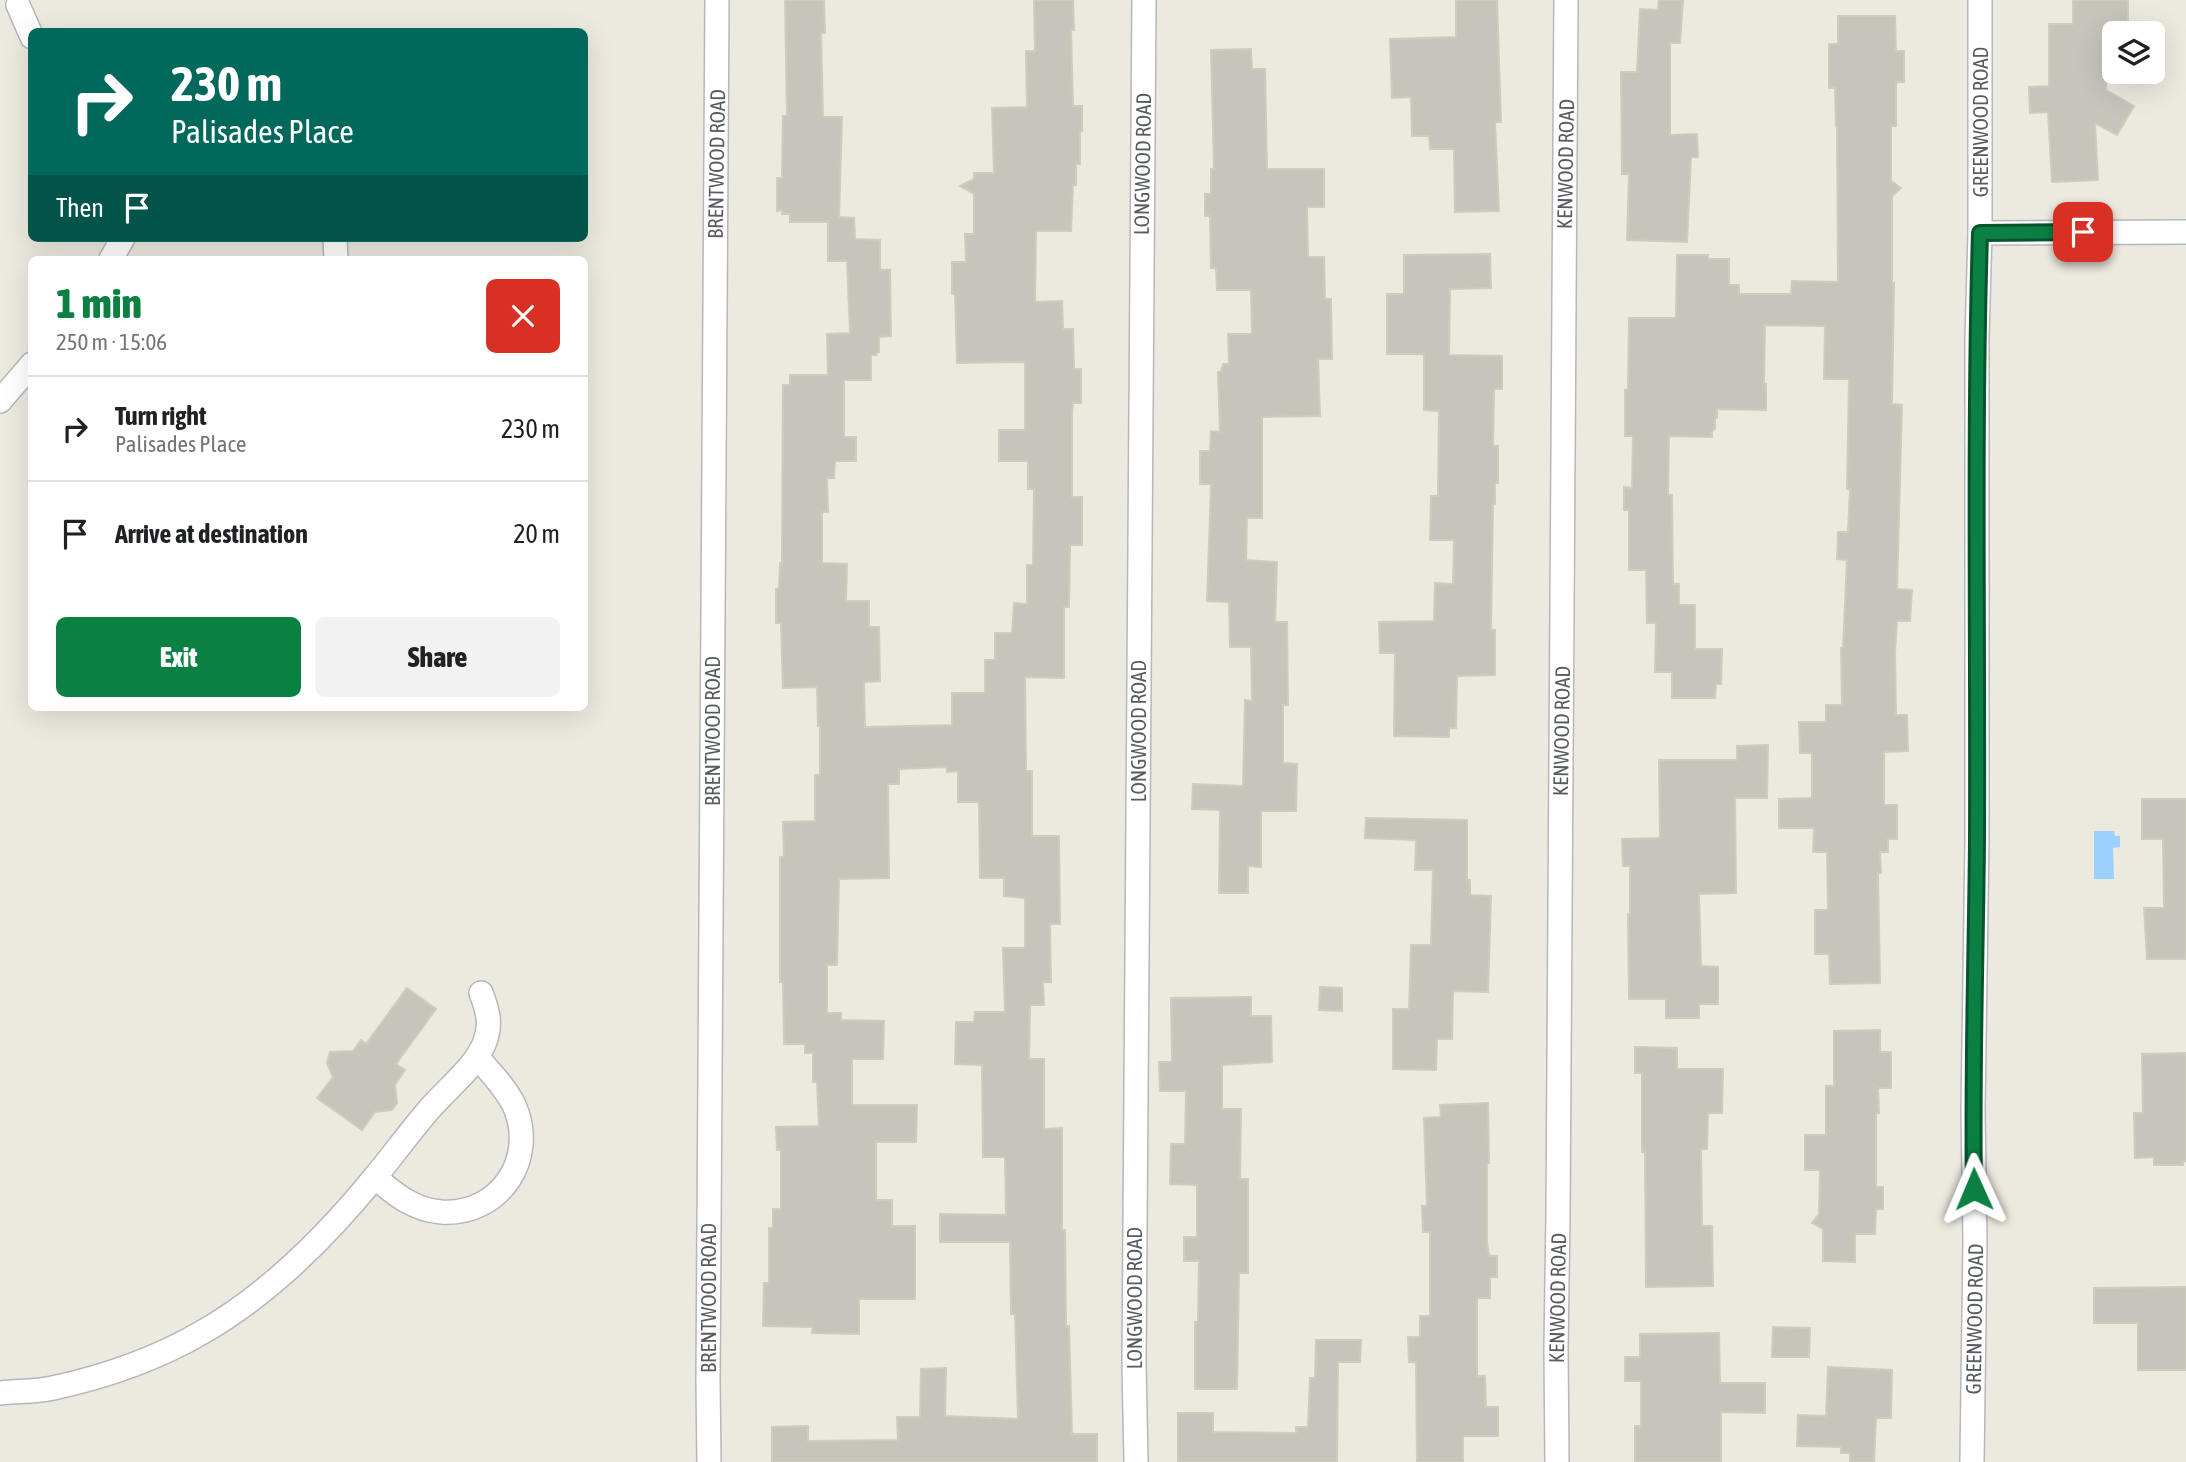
<!DOCTYPE html>
<meta charset="utf-8">
<style>
:root{--surface:#fff;--page:#f2f2f2;--text:#202124;--muted:#757577;--line:#e0e0e0;--accent:#0b8043}
body{margin:0;font-family:"Asap Condensed",sans-serif;background:var(--page);color:var(--text);height:100vh;display:flex;flex-direction:column;font-size:26px;white-space:nowrap}
*{box-sizing:border-box;margin:0}
p{font-size:23px;color:var(--muted)}
.icon{flex:none;width:38px;height:38px;fill:none;stroke:currentColor;stroke-width:2;stroke-linecap:round;stroke-linejoin:round}
.map{position:relative;flex:1;overflow:hidden}
.side{position:absolute;left:28px;top:256px;width:560px;height:455px;display:flex;flex-direction:column;background:var(--surface);border-radius:10px;box-shadow:0 7px 28px #0002}
.side>*{flex:none}
.hud{position:absolute;left:28px;top:28px;width:560px;height:214px;border-radius:10px;box-shadow:0 7px 28px #0002;background:#00695c;color:#fff;overflow:hidden}
.tools{position:absolute;left:2102px;top:21px;display:grid;gap:14px}
.tools a{display:grid;place-items:center;width:63px;height:63px;border-radius:10px;background:var(--surface);box-shadow:0 7px 28px #0002;font-size:35px}
.pin{position:absolute;display:grid;place-items:center;width:60px;height:60px;color:#fff;margin:-30px;border-radius:14px;box-shadow:0 4px 10px #0006}
.me{position:absolute;width:77px;margin:-38px;rotate:359deg;stroke-linejoin:round;filter:drop-shadow(0 0 5px #0008)}
.turn{display:flex;align-items:center;gap:24px;height:147px;padding:0 28px;font-size:32px}
.turn .icon{width:91px;height:91px;stroke-width:2.5}
.turn b{display:block;font-size:49px;line-height:60px}
.then{display:flex;align-items:center;height:66px;padding:0 28px;background:#0003;gap:14px;font-size:26px}
.round{display:grid;place-items:center;flex:none;width:74px;height:74px;border-radius:10px;background:var(--page)}
.summary{display:flex;align-items:center;justify-content:space-between;height:119px;padding:0 28px}
h1{font-size:42px;font-weight:800;line-height:52px;color:var(--accent)}
.action{display:flex;gap:14px;margin-top:auto;padding:14px 28px}
.action a{flex:1;height:80px;border-radius:10px;background:var(--accent);color:#fff;font-size:28px;font-weight:800;line-height:80px;text-align:center}
.action a+a{background:var(--page);color:var(--text)}
ul{padding:0;list-style:none}
li{display:flex;align-items:center;gap:21px;height:105px;padding:0 28px;border-top:2px solid var(--line)}
li div{flex:1}
li b{display:block;font-size:26px}
li em{font-style:normal}
.map>svg:first-child{display:block}
</style>
<div class="map">
<svg width="2186" height="1462" viewBox="0 0 2186 1462">
<rect width="100%" height="100%" fill="#ece9df"/>
<polygon fill="#9cd1ff" points="2094,831 2114,831 2115,836 2120,836 2120,847 2113,848 2114,879 2094,879"/>
<g fill="#c7c4bc" stroke="#d0cbbd" stroke-width="2">
<polygon points="785,0 824,0 825,33 821,33 823,117 842,117 839,217 854,218 855,239 880,240 880,270 890,270 891,336 879,337 879,352 876,353 876,355 871,355 871,380 844,380 844,437 856,437 856,461 835,461 834,478 827,478 828,512 822,512 822,563 847,564 846,601 869,601 869,627 879,627 880,681 864,682 865,727 952,725 952,693 985,693 985,660 995,660 995,633 1012,633 1014,603 1027,604 1027,565 1033,565 1034,489 1028,489 1028,461 999,461 999,430 1025,430 1025,362 957,363 955,294 952,294 952,262 966,262 965,234 974,234 974,194 960,186 974,179 974,173 994,173 992,108 1027,107 1026,51 1035,51 1034,0 1073,0 1074,30 1071,30 1073,106 1082,106 1082,131 1080,131 1080,164 1076,164 1076,185 1073,185 1071,231 1036,231 1035,302 1062,301 1063,329 1073,329 1074,369 1081,369 1081,403 1073,403 1072,412 1072,497 1082,497 1082,545 1070,545 1069,607 1064,607 1064,678 1025,677 1026,771 1032,771 1032,836 1059,836 1060,924 1050,924 1051,982 1043,982 1044,1005 1030,1005 1029,1059 1044,1059 1044,1129 1062,1128 1062,1230 1065,1230 1066,1326 1069,1326 1072,1434 1097,1434 1097,1462 772,1462 772,1427 808,1426 808,1441 898,1440 897,1417 920,1417 921,1369 946,1368 945,1416 1018,1419 1015,1314 1011,1314 1010,1242 940,1242 940,1214 1006,1215 1005,1157 983,1157 982,1065 955,1064 956,1022 974,1022 975,1012 1005,1012 1003,948 1025,948 1025,898 1004,896 1004,878 980,878 979,802 958,802 958,771 947,772 947,767 899,769 899,784 888,784 889,878 839,879 837,965 827,965 827,1013 841,1013 841,1020 884,1021 883,1059 852,1059 852,1105 917,1105 916,1142 876,1142 876,1200 892,1200 892,1226 915,1226 915,1299 859,1299 859,1334 812,1333 813,1327 763,1326 764,1283 769,1283 769,1228 773,1228 773,1209 781,1209 781,1150 777,1150 776,1127 819,1126 817,1082 813,1082 813,1053 805,1053 805,1044 784,1044 783,982 780,982 780,857 784,857 783,822 815,821 815,775 820,775 820,726 818,726 817,687 783,688 781,623 776,623 776,589 779,589 780,563 782,563 783,385 790,385 790,375 828,375 827,334 850,333 847,261 828,261 828,222 790,222 790,214 782,214 782,210 777,211 777,178 782,178 783,116 787,116"/>
<polygon points="1456,0 1497,0 1501,122 1495,122 1499,211 1455,212 1454,149 1430,149 1429,136 1412,136 1411,97 1392,98 1390,39 1456,37"/>
<polygon points="1659,0 1683,0 1680,43 1670,43 1670,135 1697,134 1698,157 1691,157 1687,242 1627,240 1629,174 1622,174 1621,72 1637,72 1640,9 1658,10"/>
<polygon points="2073,0 2128,0 2128,33 2114,33 2114,49 2108,49 2106,90 2134,106 2117,135 2095,123 2098,180 2052,182 2048,112 2030,113 2029,87 2049,86 2049,24 2073,24"/>
<polygon points="1838,16 1895,16 1896,51 1904,51 1904,82 1896,82 1896,126 1891,126 1891,181 1901,188 1892,196 1892,283 1894,283 1892,404 1902,405 1897,589 1912,590 1910,621 1897,621 1895,653 1896,715 1907,715 1908,751 1884,752 1884,805 1897,805 1897,839 1888,839 1888,852 1880,852 1881,873 1878,873 1880,983 1830,984 1829,954 1815,954 1815,910 1828,910 1827,852 1813,852 1814,828 1779,828 1779,799 1812,798 1812,753 1800,753 1799,722 1826,722 1826,705 1842,705 1841,648 1843,648 1847,560 1837,559 1838,532 1848,532 1850,489 1847,489 1849,379 1824,379 1825,326 1765,325 1764,384 1766,384 1766,410 1717,409 1717,418 1715,418 1715,429 1712,431 1712,437 1669,436 1668,495 1672,495 1673,584 1679,584 1679,605 1695,605 1695,649 1722,649 1721,684 1716,684 1715,698 1672,698 1672,672 1655,672 1656,623 1647,623 1646,570 1629,570 1629,510 1624,510 1624,487 1632,488 1633,436 1625,436 1625,390 1628,390 1629,318 1676,318 1677,255 1708,255 1708,259 1729,259 1729,285 1739,285 1739,294 1791,294 1792,281 1838,282 1837,126 1836,126 1835,88 1829,88 1829,44 1838,44"/>
<polygon points="1251,49 1252,69 1265,69 1267,169 1324,169 1324,207 1307,207 1308,257 1324,257 1325,299 1331,299 1332,359 1318,359 1320,416 1262,417 1262,518 1247,518 1246,560 1277,562 1275,622 1287,622 1288,705 1283,705 1283,763 1297,764 1296,811 1261,811 1261,867 1248,866 1248,893 1219,893 1220,810 1192,809 1193,784 1243,786 1245,700 1252,701 1251,647 1230,647 1229,602 1207,601 1211,484 1200,484 1200,451 1210,451 1211,431 1220,432 1218,372 1221,372 1223,364 1229,364 1228,334 1252,334 1251,290 1217,290 1216,268 1211,268 1210,216 1205,216 1205,194 1211,194 1211,169 1214,169 1211,50"/>
<polygon points="1490,254 1491,288 1450,289 1449,355 1502,356 1502,389 1494,389 1493,446 1498,446 1498,483 1495,483 1495,504 1493,504 1491,630 1495,630 1495,675 1457,676 1456,728 1449,728 1449,737 1394,736 1395,653 1380,653 1379,622 1434,621 1435,583 1453,584 1454,540 1430,540 1431,496 1438,496 1439,411 1424,410 1424,354 1387,354 1387,294 1404,294 1404,255"/>
<polygon points="1768,745 1767,798 1735,798 1736,893 1699,894 1701,966 1718,967 1718,1004 1699,1004 1699,1018 1666,1018 1666,999 1629,999 1628,914 1630,914 1630,866 1623,866 1622,839 1660,838 1659,760 1737,760 1737,746"/>
<polygon points="2142,799 2186,799 2186,959 2147,959 2144,908 2164,908 2163,839 2142,839"/>
<polygon points="1366,818 1467,820 1467,880 1470,880 1470,895 1491,896 1488,992 1453,991 1452,1039 1437,1039 1436,1070 1393,1069 1393,1009 1409,1009 1411,945 1431,945 1433,870 1415,870 1416,840 1365,838"/>
<polygon points="1320,987 1342,988 1342,1011 1319,1010"/>
<polygon points="407,988 436,1009 396,1064 405,1070 395,1085 397,1103 392,1110 375,1112 362,1130 317,1098 333,1077 327,1063 330,1052 353,1051 361,1040 366,1044"/>
<polygon points="1251,997 1251,1016 1271,1016 1272,1062 1222,1065 1222,1109 1241,1109 1240,1179 1248,1179 1248,1273 1239,1273 1237,1389 1195,1389 1195,1322 1198,1322 1199,1261 1184,1261 1184,1237 1197,1237 1197,1185 1170,1184 1171,1144 1185,1144 1186,1091 1160,1091 1159,1062 1172,1062 1171,998"/>
<polygon points="1880,1030 1880,1052 1891,1052 1891,1088 1878,1088 1879,1113 1876,1113 1876,1187 1883,1187 1883,1209 1876,1209 1875,1234 1855,1234 1855,1262 1823,1261 1823,1229 1812,1223 1819,1214 1820,1170 1805,1170 1805,1135 1826,1135 1826,1086 1834,1086 1834,1031"/>
<polygon points="1635,1047 1677,1048 1677,1069 1723,1069 1722,1113 1708,1113 1707,1149 1701,1149 1702,1226 1712,1226 1713,1286 1646,1287 1645,1152 1642,1152 1642,1073 1635,1073"/>
<polygon points="2186,1053 2186,1161 2183,1162 2183,1165 2154,1165 2154,1157 2135,1158 2134,1113 2143,1113 2142,1054"/>
<polygon points="1488,1103 1489,1163 1487,1163 1487,1243 1489,1256 1497,1256 1497,1277 1490,1277 1490,1298 1477,1298 1477,1376 1485,1376 1486,1407 1498,1407 1498,1436 1463,1436 1463,1462 1417,1462 1416,1362 1409,1362 1408,1337 1420,1337 1420,1316 1430,1316 1430,1232 1423,1232 1422,1206 1427,1206 1424,1118 1441,1117 1440,1105"/>
<polygon points="2186,1287 2186,1370 2138,1370 2138,1323 2094,1323 2094,1288"/>
<polygon points="1773,1327 1810,1328 1809,1357 1772,1357"/>
<polygon points="1719,1333 1720,1383 1765,1383 1765,1413 1721,1412 1721,1462 1635,1462 1635,1426 1641,1426 1641,1381 1625,1381 1625,1357 1640,1357 1640,1334"/>
<polygon points="1316,1340 1361,1340 1360,1362 1338,1362 1337,1462 1178,1462 1178,1413 1213,1413 1213,1432 1296,1433 1296,1427 1308,1427 1310,1378 1315,1378"/>
<polygon points="1828,1367 1892,1370 1891,1418 1876,1418 1874,1462 1850,1462 1850,1453 1841,1453 1841,1447 1797,1446 1798,1415 1826,1416"/>
</g>
<g fill="none" stroke-linecap="round" stroke-linejoin="round">
<g stroke="#b5b7bd" stroke-width="26">
<g id="street">
<polyline points="18,5 32,37"/>
<polyline points="1980,233 2186,232"/>
<polyline points="335,238 336,259"/>
<polyline points="111,259 123,238"/>
<polyline points="0,401 32,364"/>
<path d="M 375,1177 C 394,1194 414,1210 441,1212 C 500,1216 538,1158 514,1105 C 505,1087 491,1073 478,1058"/>
<path d="M 0,1393 C 17,1391 36,1392 53,1388 C 104,1377 156,1359 201,1333 C 268,1295 325,1238 374,1178 C 392,1157 408,1134 427,1112 C 445,1090 473,1070 484,1044 C 492,1025 488,1011 481,993"/>
<polyline points="709,1462 708,1381 717,0"/>
<polyline points="1136,1462 1134,1364 1144,0"/>
<polyline points="1557,1462 1556,1348 1558,1214 1566,0"/>
<polyline points="1972,1462 1975,1242 1973,1110 1977,840 1977,338 1980,233 1980,0"/>
</g>
</g>
<use href="#street" stroke="#fff" stroke-width="23"/>
</g>
<g fill="none" stroke-linecap="round" stroke-linejoin="round">
<g stroke="#07532c" stroke-width="18">
<path id="route" d="M 1974,1189 C 1972,1073 1976,957 1977,840 C 1978,638 1974,435 1980,233 L 2083,232"/>
</g>
<use href="#route" stroke="#0b8043" stroke-width="12"/>
</g>
<g text-anchor="middle" dominant-baseline="central" stroke-width="5" stroke-linejoin="round" paint-order="stroke">
<g font-size="21" fill="#585c61" stroke="#fff">
<text transform="translate(1980 122) rotate(-90)">GREENWOOD ROAD</text>
<text transform="translate(716 164) rotate(-89)">BRENTWOOD ROAD</text>
<text transform="translate(1142 164) rotate(-89)">LONGWOOD ROAD</text>
<text transform="translate(1565 164) rotate(-89)">KENWOOD ROAD</text>
<text transform="translate(712 731) rotate(-90)">BRENTWOOD ROAD</text>
<text transform="translate(1138 731) rotate(-90)">LONGWOOD ROAD</text>
<text transform="translate(1561 731) rotate(-89)">KENWOOD ROAD</text>
<text transform="translate(708 1298) rotate(-90)">BRENTWOOD ROAD</text>
<text transform="translate(1134 1298) rotate(-90)">LONGWOOD ROAD</text>
<text transform="translate(1557 1298) rotate(-89)">KENWOOD ROAD</text>
<text transform="translate(1974 1319) rotate(-89)">GREENWOOD ROAD</text>
</g>
</g>
</svg>
<div class="tools">
<a><svg class="icon" aria-label="layers" viewBox="0 0 24 24"><path d="M12 4l9 5-9 5-9-5zM3 14l9 5 9-5"/></svg></a>
</div>
<div class="pin" style="left:2083px;top:232px;background:#d93025"><svg class="icon" aria-label="arrive" viewBox="0 0 24 24"><path d="M6 21V4h12l-3 4 3 4H6"/></svg></div>
<svg class="me" style="left:1974px;top:1189px" viewBox="-20 -20 40 40"><path d="M0-17L14 15 0 8-14 15z" fill="#0b8043" stroke="#fff" stroke-width="4"/></svg>
<div class="hud">
<div class="turn"><svg class="icon" aria-label="right" viewBox="0 0 24 24"><path d="M7 20v-9h11M14 6l5 5-5 5"/></svg><div><b>230 m</b>Palisades Place</div></div>
<div class="then">Then<svg class="icon" aria-label="arrive" viewBox="0 0 24 24"><path d="M6 21V4h12l-3 4 3 4H6"/></svg></div>
</div>
<section class="side">
<div class="summary"><div><h1>1 min</h1><p>250 m · 15:06</p></div><a class="round" style="background:#d93025;color:#fff"><svg class="icon" aria-label="close" viewBox="0 0 24 24"><path d="M6 6l12 12M18 6L6 18"/></svg></a></div>
<ul>
<li><svg class="icon" aria-label="right" viewBox="0 0 24 24"><path d="M7 20v-9h11M14 6l5 5-5 5"/></svg><div><b>Turn right</b><p>Palisades Place</p></div><em>230 m</em></li>
<li><svg class="icon" aria-label="arrive" viewBox="0 0 24 24"><path d="M6 21V4h12l-3 4 3 4H6"/></svg><div><b>Arrive at destination</b></div><em>20 m</em></li>
</ul>
<div class="action"><a>Exit</a><a>Share</a></div>
</section>
</div>
